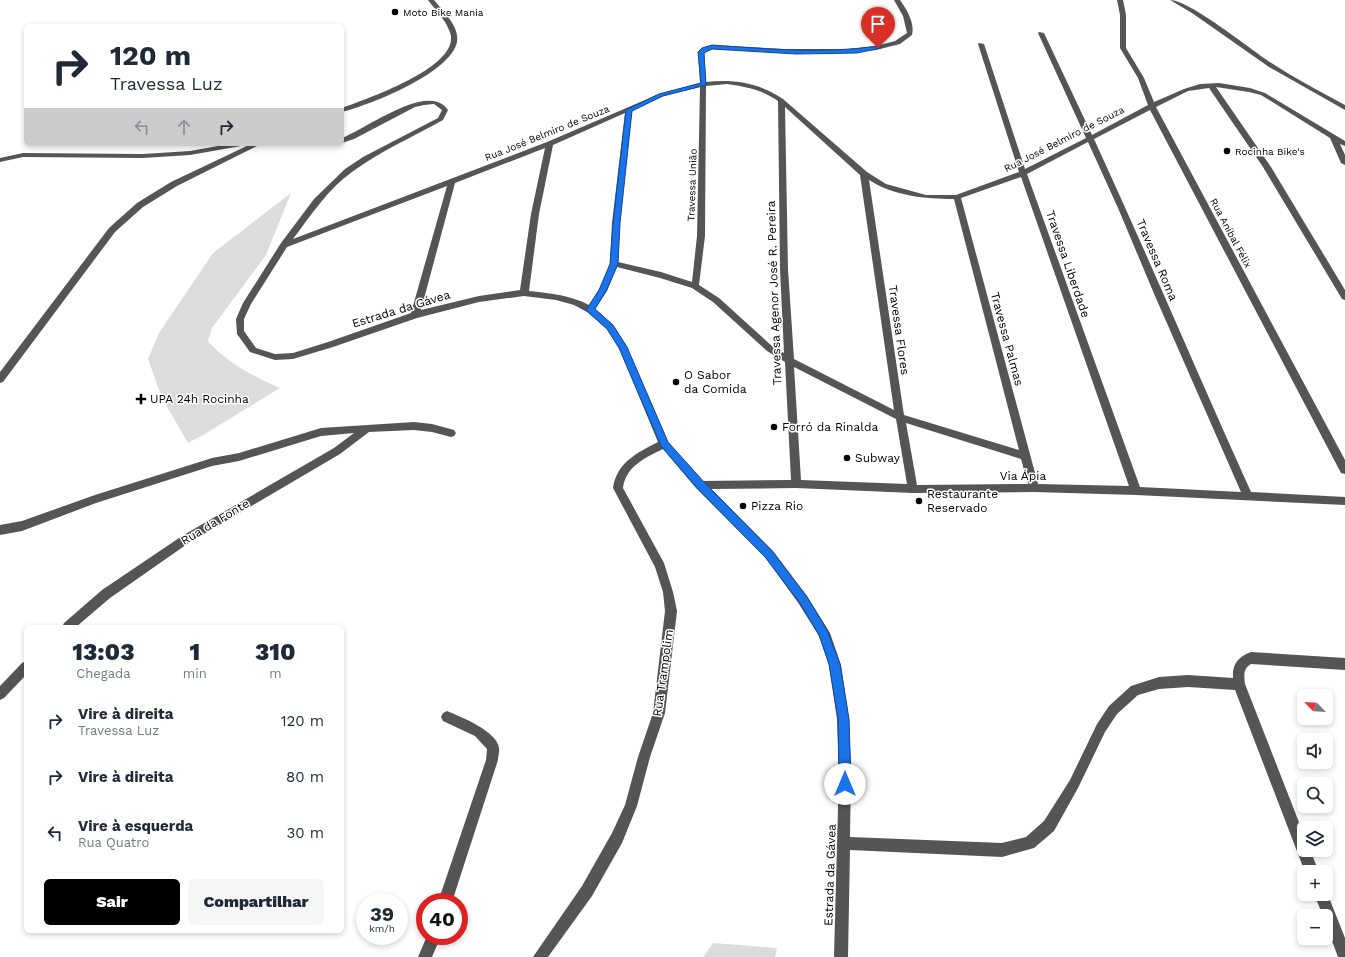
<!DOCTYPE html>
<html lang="pt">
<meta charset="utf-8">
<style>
:root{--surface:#fff;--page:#f6f6f7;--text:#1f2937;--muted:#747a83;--accent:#000}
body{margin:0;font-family:"Work Sans",sans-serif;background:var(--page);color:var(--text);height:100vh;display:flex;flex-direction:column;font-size:15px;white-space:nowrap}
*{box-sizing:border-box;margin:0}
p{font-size:13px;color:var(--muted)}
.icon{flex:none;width:22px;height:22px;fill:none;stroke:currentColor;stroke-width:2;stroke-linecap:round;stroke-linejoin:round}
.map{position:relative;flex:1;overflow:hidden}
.details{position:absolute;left:24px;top:625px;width:320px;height:308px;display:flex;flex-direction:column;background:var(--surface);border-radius:6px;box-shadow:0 2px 6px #0003}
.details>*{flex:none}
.hud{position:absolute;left:24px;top:24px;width:320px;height:122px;border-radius:6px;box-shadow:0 2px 6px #0003;background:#fff;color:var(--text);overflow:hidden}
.needle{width:26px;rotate:295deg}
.controls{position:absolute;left:1297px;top:689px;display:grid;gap:8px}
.controls a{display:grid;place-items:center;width:36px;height:36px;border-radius:6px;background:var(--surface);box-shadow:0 2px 6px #0003;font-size:20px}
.speed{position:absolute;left:356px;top:893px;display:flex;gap:8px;font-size:20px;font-weight:700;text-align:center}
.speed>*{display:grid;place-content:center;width:52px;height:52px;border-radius:50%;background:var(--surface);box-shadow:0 2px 6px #0003;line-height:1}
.speed small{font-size:10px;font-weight:400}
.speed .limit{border:6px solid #d22;background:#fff;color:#111}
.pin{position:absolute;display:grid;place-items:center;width:34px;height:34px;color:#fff;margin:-41px -17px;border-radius:50% 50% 50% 0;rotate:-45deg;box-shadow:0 0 4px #0007}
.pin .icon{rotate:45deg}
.me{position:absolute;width:44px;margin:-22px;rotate:0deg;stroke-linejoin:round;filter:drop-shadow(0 0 3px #0008)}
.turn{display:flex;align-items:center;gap:14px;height:84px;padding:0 20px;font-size:18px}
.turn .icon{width:52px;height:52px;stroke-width:2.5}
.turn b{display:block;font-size:28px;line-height:34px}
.lanes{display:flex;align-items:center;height:38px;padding:0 20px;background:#0003;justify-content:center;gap:20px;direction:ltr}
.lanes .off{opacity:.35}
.eta{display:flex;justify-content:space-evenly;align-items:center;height:68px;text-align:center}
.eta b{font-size:24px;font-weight:800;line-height:28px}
.cta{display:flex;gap:8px;margin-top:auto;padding:8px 20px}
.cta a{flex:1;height:46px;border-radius:6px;background:var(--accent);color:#fff;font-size:16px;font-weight:800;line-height:46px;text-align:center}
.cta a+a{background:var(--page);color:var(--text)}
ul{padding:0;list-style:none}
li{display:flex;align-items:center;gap:12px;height:56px;padding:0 20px}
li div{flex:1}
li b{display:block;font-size:15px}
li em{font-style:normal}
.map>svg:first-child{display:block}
</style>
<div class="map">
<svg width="1345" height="957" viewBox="0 0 1345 957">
<rect width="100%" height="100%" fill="#fff"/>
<g fill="#dcdcdc">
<path d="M 291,193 L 266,255 L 212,328 L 208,341 C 227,363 254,377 280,388 L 203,435 L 188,443 L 162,398 L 148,359 L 159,333 L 213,253 Z"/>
<polygon points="713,943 777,948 775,957 703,957"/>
</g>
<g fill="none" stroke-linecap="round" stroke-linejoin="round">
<g fill="#555" fill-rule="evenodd">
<path d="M 428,0 L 434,0 C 443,11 460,27 457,42 C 451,73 370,105 342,112 L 342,108 C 366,99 455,69 451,36 C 448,22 436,11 428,0 Z"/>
<path d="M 894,0 L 900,0 C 907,10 915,23 912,35 L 900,44 L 876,50 L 848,53 L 785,53 L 712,49 L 704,52 L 706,82 C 735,79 759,83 783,99 L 867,172 L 886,184 L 926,195 L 956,195 L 1019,172 L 978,44 L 979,43 L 984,44 L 1025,169 L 1086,138 L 1038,33 L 1039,32 L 1044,33 L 1092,135 L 1148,105 L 1138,78 L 1120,48 L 1120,15 L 1117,0 L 1123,0 L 1126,15 L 1126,48 L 1144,78 L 1154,102 L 1184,89 L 1200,84 L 1219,83 L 1250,88 L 1265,93 L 1345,141 L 1345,146 L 1340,144 L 1345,155 L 1345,165 L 1341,163 L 1330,138 L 1261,95 L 1249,92 L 1216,87 L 1271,167 L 1345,290 L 1345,300 L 1342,299 L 1263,167 L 1209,88 L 1188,91 L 1156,107 L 1345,460 L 1345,474 L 1341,473 L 1150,110 L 1094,139 C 1148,256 1198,375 1251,492 L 1345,497 L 1345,505 L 1136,495 L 1034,492 L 913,493 L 796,488 L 711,489 L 773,551 L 807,596 L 830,633 L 841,665 L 849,719 L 851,770 L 850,837 L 1002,843 L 1026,837 L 1044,821 L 1070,780 L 1097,724 L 1109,706 L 1131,686 L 1159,677 L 1188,675 L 1233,678 C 1232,664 1238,657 1251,652 L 1345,658 L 1345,670 L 1251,664 C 1243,669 1244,675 1245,684 L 1304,835 L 1304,850 L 1310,850 L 1319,872 L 1305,872 L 1235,690 L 1188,687 L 1159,689 L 1138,695 L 1117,714 L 1105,732 L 1078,788 L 1054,831 L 1034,848 L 1002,857 L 850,850 L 848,957 L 834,957 L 839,770 L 837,719 L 829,665 L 819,636 L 799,604 L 765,557 L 696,488 L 663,449 C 645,458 626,466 623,488 L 664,563 L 673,592 L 677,611 L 665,713 L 650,757 L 637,806 L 622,843 L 592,896 L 548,957 L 533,957 L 582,886 L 612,833 L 625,805 L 638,757 L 653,713 L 665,611 L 663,592 L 655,567 L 613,488 C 617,462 637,453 658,442 L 619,348 L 607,329 L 587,312 L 574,305 L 556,300 L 524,296 L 479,302 L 417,318 L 333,347 L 293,359 L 275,360 L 250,352 L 237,334 L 236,319 L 243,303 L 281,243 L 314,199 L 345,169 L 363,157 L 438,118 L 442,110 L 434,104 L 424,105 L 415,107 L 354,139 L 342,143 L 342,138 C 366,129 429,81 448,110 L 443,120 C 413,137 380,151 352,172 C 328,189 311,215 293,239 L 547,142 L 659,94 L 700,83 L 698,52 L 702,48 L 712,45 L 785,49 L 848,49 L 876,46 L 895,41 L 907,33 L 903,16 ZM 727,84 C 747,87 760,89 778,101 L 780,269 L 784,353 L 773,347 L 719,298 L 699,285 L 705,236 L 706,86 ZM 700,87 L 697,236 L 692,282 L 661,272 L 618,262 L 620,223 L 632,110 L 663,96 ZM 785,107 L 860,175 L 894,410 L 794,359 L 788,269 ZM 625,113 L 612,223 L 610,264 L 599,290 L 589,305 C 570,295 549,293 529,291 L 539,214 L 553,145 ZM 1088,142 L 1118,208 L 1155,296 L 1241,492 L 1140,487 L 1027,174 ZM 545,148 L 531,214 L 520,290 L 479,296 L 421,310 L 455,183 ZM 1021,177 L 1129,486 L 1038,484 L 961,198 ZM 869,180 C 894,196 925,199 954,199 L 1019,450 L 904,415 ZM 447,186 L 411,313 L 328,342 L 293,353 L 275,354 L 256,348 L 244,331 L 244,319 L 251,304 L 287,247 ZM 617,267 L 660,278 L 692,288 L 713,302 L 767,351 L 785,362 L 791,480 L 702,481 L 668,442 L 626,345 L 613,325 L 595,309 L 607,291 ZM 794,367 L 896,419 L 907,484 L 801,480 ZM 906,423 L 1021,459 L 1028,484 L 917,485 Z"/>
<path d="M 1170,0 C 1190,0 1252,51 1273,64 C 1296,79 1321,92 1345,105 L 1345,110 L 1269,67 L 1192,13 Z"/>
<polygon points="229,144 245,144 241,146 190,155 143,158 23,157 0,162 0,158 23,153 143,154 190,151"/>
<polygon points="251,144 261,144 177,186 143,207 115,232 3,382 0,383 0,372 109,228 137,203 171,182"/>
<polygon points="414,422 432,424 454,430 456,433 454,436 451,437 432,432 414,430 369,432 340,454 190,542 110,598 76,627 62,627 64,623 102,590 182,536 334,448 354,433 321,436 239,461 212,466 96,503 22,531 0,535 0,525 22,521 95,495 212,458 239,453 321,428"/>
<polygon points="26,661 26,675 4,698 0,700 0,686 22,663"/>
<path d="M 447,711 C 461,717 497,731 499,748 C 500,751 498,756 498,760 L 452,902 L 438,902 L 486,760 L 487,749 L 475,736 L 443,721 L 441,717 L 443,713 Z"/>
<polygon points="1326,890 1345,938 1345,957 1338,957 1326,925 1326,916 1323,916 1314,894 1326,894"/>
<polygon points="427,936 441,936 432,957 418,957"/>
</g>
</g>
<path fill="#1a73e8" stroke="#114b97" d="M 712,45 C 767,49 823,54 878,46 L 881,48 L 857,53 L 796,54 L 712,49 L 704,53 L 706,85 L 663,96 L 632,111 L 620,223 L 618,264 L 606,291 L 595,309 L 613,325 L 627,347 L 668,442 L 704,482 L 772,551 L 807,597 L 827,630 L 840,664 L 849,719 L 851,784 L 849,789 L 845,790 L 841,789 L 839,784 L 838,719 L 829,664 L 819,635 L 800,603 L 765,557 L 697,488 L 661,446 L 619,348 L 607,329 L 586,310 L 599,290 L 610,264 L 613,223 L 626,110 L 659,94 L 701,83 L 698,52 L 702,48 Z"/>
<g fill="#000" stroke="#fff" stroke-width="1.5">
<circle cx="395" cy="12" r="4"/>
<circle cx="1227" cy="151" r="4"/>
<circle cx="676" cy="382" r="4"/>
<path d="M139 393h4v4h4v4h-4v4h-4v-4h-4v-4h4z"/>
<circle cx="774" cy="427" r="4"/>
<circle cx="847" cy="458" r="4"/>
<circle cx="919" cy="501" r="4"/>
<circle cx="743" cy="506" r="4"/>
</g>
<g text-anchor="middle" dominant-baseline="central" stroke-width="3" stroke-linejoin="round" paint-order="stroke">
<g font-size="10" fill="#000" stroke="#fff" text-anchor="start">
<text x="403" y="12">Moto Bike Mania</text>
<text x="1235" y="151">Rocinha Bike's</text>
</g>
<g font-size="10" fill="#000" stroke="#fff">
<text transform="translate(547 133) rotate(-22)">Rua José Belmiro de Souza</text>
<text transform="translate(1064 139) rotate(-27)">Rua José Belmiro de Souza</text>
<text transform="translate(692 185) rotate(-88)">Travessa União</text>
<text transform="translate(1231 233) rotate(62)">Rua Aníbal Félix</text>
</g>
<g font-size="12" fill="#000" stroke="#fff">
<text transform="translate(1157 260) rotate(67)">Travessa Roma</text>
<text transform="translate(1068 264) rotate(71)">Travessa Liberdade</text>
<text transform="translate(774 293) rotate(-92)">Travessa Agenor José R. Pereira</text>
<text transform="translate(401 309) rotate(-17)">Estrada da Gávea</text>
<text transform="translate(899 330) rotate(82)">Travessa Flores</text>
<text transform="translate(1007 339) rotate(75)">Travessa Palmas</text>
<text x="1023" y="476">Via Ápia</text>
<text transform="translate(215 522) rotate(-31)">Rua da Fonte</text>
<text transform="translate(663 673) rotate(-82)">Rua Trampolim</text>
<text transform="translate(830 875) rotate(-88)">Estrada da Gávea</text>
</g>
<g font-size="12" fill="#000" stroke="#fff" text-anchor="start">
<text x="684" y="375">O Sabor<tspan x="684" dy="14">da Comida</tspan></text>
<text x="150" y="399">UPA 24h Rocinha</text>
<text x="782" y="427">Forró da Rinalda</text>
<text x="855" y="458">Subway</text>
<text x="927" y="494">Restaurante<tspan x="927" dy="14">Reservado</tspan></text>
<text x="751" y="506">Pizza Rio</text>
</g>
</g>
</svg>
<div class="controls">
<a><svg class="needle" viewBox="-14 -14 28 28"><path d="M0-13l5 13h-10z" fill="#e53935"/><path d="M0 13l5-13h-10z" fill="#747a83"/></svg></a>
<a><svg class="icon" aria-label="sound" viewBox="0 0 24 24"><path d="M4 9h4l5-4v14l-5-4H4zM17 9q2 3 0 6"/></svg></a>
<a><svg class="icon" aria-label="search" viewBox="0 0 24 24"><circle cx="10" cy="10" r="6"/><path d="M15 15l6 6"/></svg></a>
<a><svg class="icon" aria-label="layers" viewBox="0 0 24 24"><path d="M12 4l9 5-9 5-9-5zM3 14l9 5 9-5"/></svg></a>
<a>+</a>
<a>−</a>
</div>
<div class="speed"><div>39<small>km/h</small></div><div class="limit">40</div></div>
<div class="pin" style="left:878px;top:48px;background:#d93025"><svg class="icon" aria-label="arrive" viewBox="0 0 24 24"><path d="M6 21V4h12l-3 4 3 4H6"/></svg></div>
<svg class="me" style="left:845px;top:784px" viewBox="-20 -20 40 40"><circle r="19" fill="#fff"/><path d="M0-13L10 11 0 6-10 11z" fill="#1a73e8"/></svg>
<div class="hud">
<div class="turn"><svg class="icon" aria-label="right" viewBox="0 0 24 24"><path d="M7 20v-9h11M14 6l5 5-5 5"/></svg><div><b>120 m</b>Travessa Luz</div></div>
<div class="lanes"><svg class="icon off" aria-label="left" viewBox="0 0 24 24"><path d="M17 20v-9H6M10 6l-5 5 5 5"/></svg><svg class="icon off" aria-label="ahead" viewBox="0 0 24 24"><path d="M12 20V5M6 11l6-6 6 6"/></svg><svg class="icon" aria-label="right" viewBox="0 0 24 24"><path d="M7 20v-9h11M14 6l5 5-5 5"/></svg></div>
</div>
<section class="details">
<div class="eta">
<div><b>13:03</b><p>Chegada</p></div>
<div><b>1</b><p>min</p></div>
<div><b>310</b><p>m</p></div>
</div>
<ul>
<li><svg class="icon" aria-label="right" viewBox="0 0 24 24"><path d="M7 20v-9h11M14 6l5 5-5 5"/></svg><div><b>Vire à direita</b><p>Travessa Luz</p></div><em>120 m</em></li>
<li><svg class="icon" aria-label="right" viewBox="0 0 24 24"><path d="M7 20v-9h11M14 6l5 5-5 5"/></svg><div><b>Vire à direita</b></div><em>80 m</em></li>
<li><svg class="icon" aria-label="left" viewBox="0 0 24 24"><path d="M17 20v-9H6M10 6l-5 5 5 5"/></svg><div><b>Vire à esquerda</b><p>Rua Quatro</p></div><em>30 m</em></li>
</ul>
<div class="cta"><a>Sair</a><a>Compartilhar</a></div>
</section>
</div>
